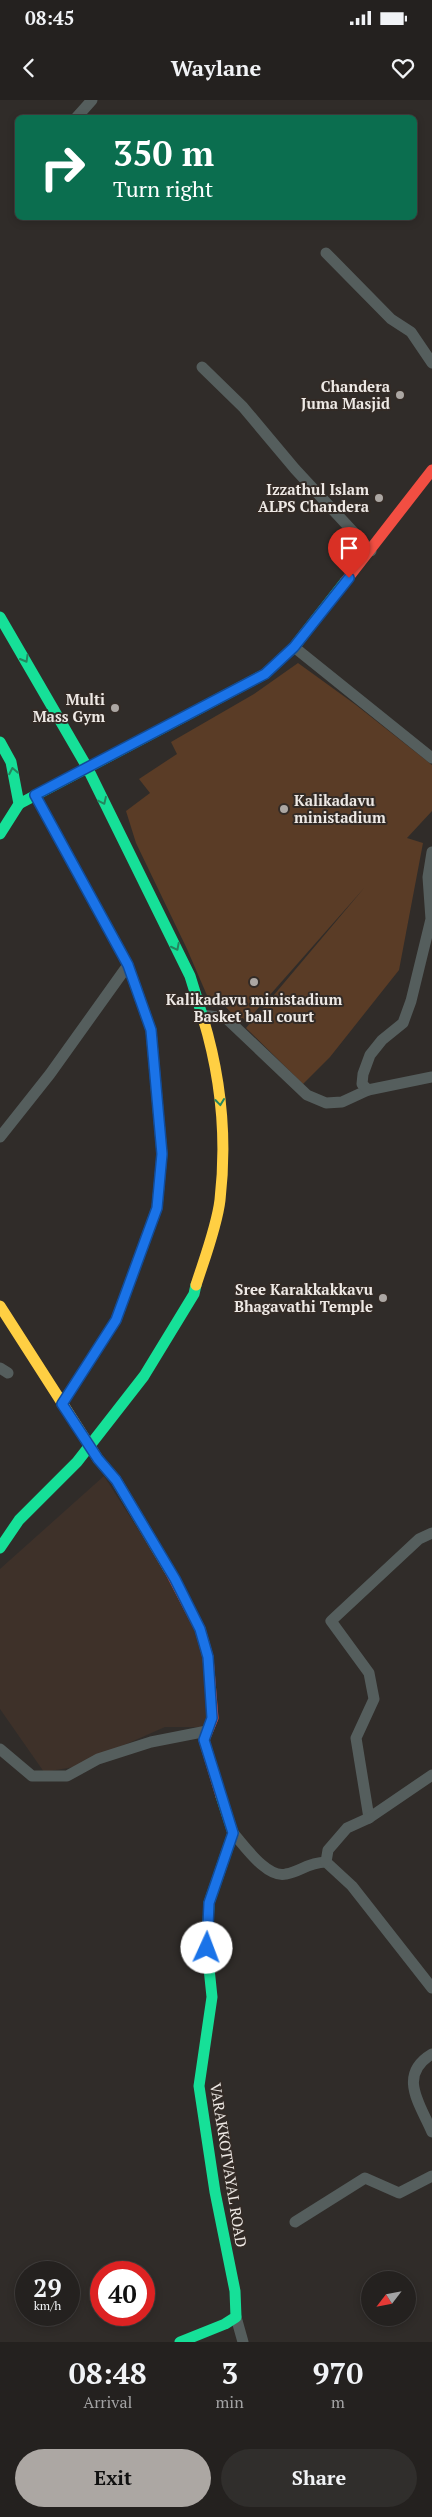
<!DOCTYPE html>
<style>
:root{--surface:#24211f;--page:#302e2c;--text:#f1f3f6;--muted:#a3a3a4;--line:#413e3d;--accent:#aca7a3}
body{margin:0;font-family:"PT Serif",serif;background:var(--page);color:var(--text);height:100vh;display:flex;flex-direction:column;font-size:19px;white-space:nowrap}
*{box-sizing:border-box;margin:0}
p{font-size:16px;color:var(--muted)}
.icon{flex:none;width:28px;height:28px;fill:none;stroke:currentColor;stroke-width:2;stroke-linecap:round;stroke-linejoin:round}
.map{position:relative;height:2242px;overflow:hidden}
.details{display:flex;flex-direction:column;background:var(--surface);flex:1}
.details>*{flex:none}
.top-card{position:absolute;left:15px;top:15px;width:402px;height:105px;border-radius:8px;box-shadow:0 2px 8px #0003,0 0 0 1px var(--line);background:#0b6e4f;color:#fff;overflow:hidden}
.needle{width:32px;rotate:238deg}
.controls{position:absolute;left:361px;top:2171px;display:grid;gap:10px}
.controls a{display:grid;place-items:center;width:55px;height:55px;border-radius:50%;background:var(--surface);box-shadow:0 2px 8px #0003,0 0 0 1px var(--line);font-size:25px}
.speed{position:absolute;left:15px;top:2161px;display:flex;gap:10px;font-size:25px;font-weight:700;text-align:center}
.speed>*{display:grid;place-content:center;width:65px;height:65px;border-radius:50%;background:var(--surface);box-shadow:0 2px 8px #0003,0 0 0 1px var(--line);line-height:1}
.speed small{font-size:12px;font-weight:400}
.speed .limit{border:8px solid #d22;background:#fff;color:#111}
.pin{position:absolute;display:grid;place-items:center;width:42px;height:42px;color:#fff;margin:-51px -21px;border-radius:50% 50% 50% 0;rotate:-45deg;box-shadow:0 0 5px #0007}
.pin .icon{rotate:45deg}
.me{position:absolute;width:55px;margin:-28px;rotate:2deg;stroke-linejoin:round;filter:drop-shadow(0 0 4px #0008)}
.turn{display:flex;align-items:center;gap:18px;height:105px;padding:0 15px;font-size:22px}
.turn .icon{width:65px;height:65px;stroke-width:2.5}
.turn b{display:block;font-size:35px;line-height:42px}
.eta{display:flex;justify-content:space-evenly;align-items:center;height:85px;text-align:center}
.eta b{font-size:30px;font-weight:600;line-height:35px}
.cta{display:flex;gap:10px;margin-top:auto;padding:10px 15px}
.cta a{flex:1;height:58px;border-radius:30px;background:var(--accent);color:#111;font-size:20px;font-weight:600;line-height:58px;text-align:center}
.cta a+a{background:var(--page);color:var(--text)}
.status{display:flex;justify-content:space-between;align-items:center;height:35px;padding:0 25px;background:var(--surface);direction:ltr}
.status svg{height:14px;fill:currentColor}
header{display:flex;justify-content:space-between;align-items:center;height:65px;padding:0 15px;background:var(--surface);font-size:22px;font-weight:600}
.map>svg:first-child{display:block}
</style>
<div class="status"><b>08:45</b><svg viewBox="0 0 49 12"><path d="M0 12V9h3v3zM5 12V6h3v6zM10 12V3h3v9zM15 12V0h3v12zM26 1h20v11H26zM47 4h2v5h-2z"/></svg></div>
<header><svg class="icon" aria-label="back" viewBox="0 0 24 24"><path d="M15 5l-7 7 7 7"/></svg>Waylane<svg class="icon" aria-label="heart" viewBox="0 0 24 24"><path d="M12 20l-8-8c-3-5 5-10 8-4 3-6 11-1 8 4z"/></svg></header>
<div class="map">
<svg width="432" height="2242" viewBox="0 0 432 2242">
<rect width="100%" height="100%" fill="#302c29"/>
<polygon fill="#3e3129" points="104,1376 186,1504 205,1554 210,1616 203,1627 165,1627 74,1667 44,1672 0,1609 0,1469"/>
<polygon fill="#5a3c26" points="298,563 356,605 432,665 432,711 407,738 423,743 399,870 330,957 303,984 246,928 365,787 246,922 243,918 237,919 223,904 212,907 187,849 136,743 126,711 150,693 139,679 177,654 171,642 254,594"/>
<g fill="none" stroke-linecap="round" stroke-linejoin="round">
<g stroke="#555e5d" stroke-width="11">
<polyline points="76,18 92,0"/>
<polyline points="326,153 391,219 411,232 432,263"/>
<polyline points="202,267 243,307 295,369 371,451"/>
<polyline points="294,547 432,658"/>
<polyline points="35,695 128,865 151,930 162,1054 157,1108 116,1220 62,1304"/>
<polyline points="202,915 226,918 307,995 326,1003 342,1002 368,990 432,977"/>
<polyline points="368,990 362,984 363,974 370,955 382,940 403,923 411,901 431,819 428,777 432,752"/>
<polyline points="0,1037 50,974 128,865"/>
<polyline points="0,1268 8,1273"/>
<polyline points="0,1649 32,1676 67,1676 98,1659 151,1642 207,1631"/>
<polyline points="369,1718 356,1638 374,1599 369,1573 331,1521 419,1439 432,1433"/>
<path d="M 233,1733 C 244,1745 267,1779 286,1774 C 302,1771 306,1763 326,1762 L 352,1786 L 432,1888"/>
<polyline points="326,1762 328,1750 347,1728 369,1718 432,1675"/>
<path d="M 432,1954 C 397,1975 420,2004 432,2032"/>
<polyline points="295,2122 365,2078 399,2093 432,2076"/>
<polyline points="236,2217 243,2242"/>
</g>
<g stroke="#16e098" stroke-width="11">
<polyline points="0,517 87,667 190,876 203,918"/>
<polyline points="0,642 11,662 19,704 0,734"/>
<polyline points="19,704 265,574 294,547 345,482"/>
<polyline points="0,1448 19,1420 77,1362 144,1276 194,1194 196,1185"/>
<polyline points="180,2242 225,2224 236,2217 235,2191 215,2092 199,1986 212,1897 207,1849 209,1803 233,1733 221,1696"/>
</g>
<g stroke="#ffcf43" stroke-width="11">
<path d="M 196,1185 C 204,1160 217,1126 220,1100 C 227,1039 221,977 203,918"/>
<polyline points="0,1206 98,1359 116,1380 170,1471"/>
</g>
<g stroke="#f24e42" stroke-width="11">
<polyline points="345,482 432,370"/>
<polyline points="170,1471 200,1529 208,1557 213,1618 204,1640 221,1696"/>
</g>
</g>
<defs><path id="oneway-chevron" d="M-2-3.5L2.5 0L-2 3.5" fill="none" stroke-width="1.6" stroke-linecap="round" stroke-linejoin="round" transform="scale(1.25)"/></defs>
<g stroke="#24865f">
<use href="#oneway-chevron" transform="translate(25 559) rotate(60)"/>
<use href="#oneway-chevron" transform="translate(13 671) rotate(-101)"/>
<use href="#oneway-chevron" transform="translate(103 701) rotate(65)"/>
<use href="#oneway-chevron" transform="translate(176 847) rotate(63)"/>
<use href="#oneway-chevron" transform="translate(220 1002) rotate(83)"/>
</g>
<g fill="none" stroke-linecap="round" stroke-linejoin="round">
<g stroke="#114b97" stroke-width="12">
<polyline id="route" points="207,1848 209,1803 233,1733 204,1640 212,1618 208,1557 200,1529 175,1479 116,1380 98,1359 62,1304 116,1220 157,1108 162,1054 151,930 128,865 35,695 265,574 294,547 349,478"/>
</g>
<use href="#route" stroke="#1a73e8" stroke-width="9"/>
</g>
<g fill="#aca7a3" stroke="#332b26" stroke-width="2">
<circle cx="400" cy="295" r="5"/>
<circle cx="379" cy="398" r="5"/>
<circle cx="115" cy="608" r="5"/>
<circle cx="284" cy="709" r="5"/>
<circle cx="254" cy="882" r="5"/>
<circle cx="383" cy="1198" r="5"/>
</g>
<g text-anchor="middle" dominant-baseline="central" stroke-width="4" stroke-linejoin="round" paint-order="stroke">
<g font-size="15" font-weight="bold" fill="#eee9e5" stroke="#332b26" text-anchor="end">
<text x="390" y="286">Chandera<tspan x="390" dy="17">Juma Masjid</tspan></text>
<text x="369" y="389">Izzathul Islam<tspan x="369" dy="17">ALPS Chandera</tspan></text>
<text x="105" y="599">Multi<tspan x="105" dy="17">Mass Gym</tspan></text>
<text x="294" y="700" text-anchor="start">Kalikadavu<tspan x="294" dy="17">ministadium</tspan></text>
<text x="254" y="899" text-anchor="middle">Kalikadavu ministadium<tspan x="254" dy="17">Basket ball court</tspan></text>
<text x="373" y="1189">Sree Karakkakkavu<tspan x="373" dy="17">Bhagavathi Temple</tspan></text>
</g>
<g font-size="15" fill="#eee9e5" stroke="#332b26">
<text transform="translate(229 2065) rotate(81)">VARAKKOTVAYAL ROAD</text>
</g>
</g>
</svg>
<div class="controls">
<a><svg class="needle" viewBox="-14 -14 28 28"><path d="M0-13l5 13h-10z" fill="#e53935"/><path d="M0 13l5-13h-10z" fill="#a3a3a4"/></svg></a>
</div>
<div class="speed"><div>29<small>km/h</small></div><div class="limit">40</div></div>
<div class="pin" style="left:349px;top:478px;background:#d93025"><svg class="icon" aria-label="arrive" viewBox="0 0 24 24"><path d="M6 21V4h12l-3 4 3 4H6"/></svg></div>
<svg class="me" style="left:207px;top:1848px" viewBox="-20 -20 40 40"><circle r="19" fill="#fff"/><path d="M0-13L10 11 0 6-10 11z" fill="#1a73e8"/></svg>
<div class="top-card">
<div class="turn"><svg class="icon" aria-label="right" viewBox="0 0 24 24"><path d="M7 20v-9h11M14 6l5 5-5 5"/></svg><div><b>350 m</b>Turn right</div></div>
</div>
</div>
<section class="details">
<div class="eta">
<div><b>08:48</b><p>Arrival</p></div>
<div><b>3</b><p>min</p></div>
<div><b>970</b><p>m</p></div>
</div>
<div class="cta"><a>Exit</a><a>Share</a></div>
</section>
